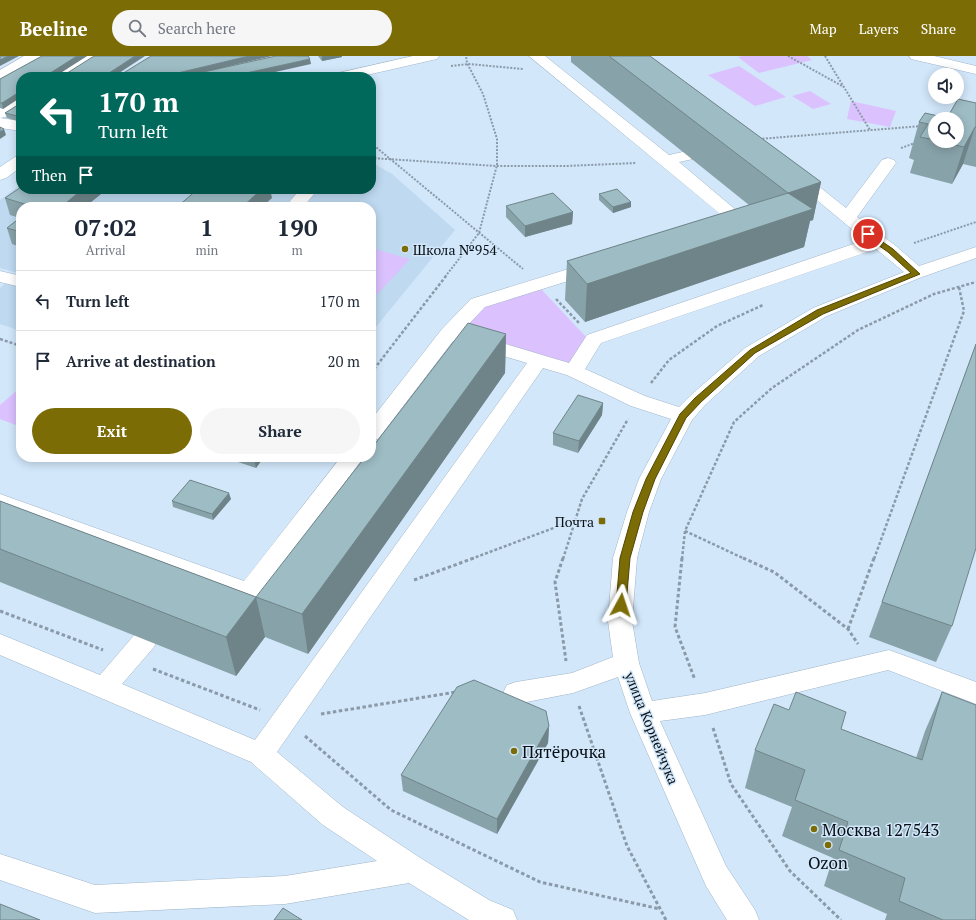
<!DOCTYPE html>
<meta charset="utf-8">
<style>
:root{--surface:#fff;--page:#f6f6f7;--text:#1f2937;--muted:#747a83;--line:#e0e1e3;--accent:#7c6c06}
body{margin:0;font-family:"PT Serif",serif;background:var(--page);color:var(--text);height:100vh;display:flex;flex-direction:column;font-size:15px;white-space:nowrap}
*{box-sizing:border-box;margin:0}
p{font-size:13px;color:var(--muted)}
.icon{flex:none;width:22px;height:22px;fill:none;stroke:currentColor;stroke-width:2;stroke-linecap:round;stroke-linejoin:round}
.map{position:relative;flex:1;overflow:hidden}
.sheet{position:absolute;left:16px;top:146px;width:360px;height:260px;display:flex;flex-direction:column;background:var(--surface);border-radius:16px;box-shadow:0 2px 10px #0003}
.sheet>*{flex:none}
.banner{position:absolute;left:16px;top:16px;width:360px;height:122px;border-radius:16px;box-shadow:0 2px 10px #0003;background:#00695c;color:#fff;overflow:hidden}
.controls{position:absolute;left:928px;top:12px;display:grid;gap:8px}
.controls a{display:grid;place-items:center;width:36px;height:36px;border-radius:50%;background:var(--surface);box-shadow:0 2px 10px #0003;font-size:20px}
.pin{position:absolute;display:grid;place-items:center;width:34px;height:34px;color:#fff;margin:-17px;border:2px solid #fff;border-radius:50%;box-shadow:0 1px 4px #0007}
.me{position:absolute;width:44px;margin:-22px;rotate:5deg;stroke-linejoin:round;filter:drop-shadow(0 0 3px #0008)}
.turn{display:flex;align-items:center;gap:14px;height:84px;padding:0 16px;font-size:18px}
.turn .icon{width:52px;height:52px;stroke-width:2.5}
.turn b{display:block;font-size:28px;line-height:34px}
.then{display:flex;align-items:center;height:38px;padding:0 16px;background:#0003;gap:8px;font-size:15px}
.eta{display:flex;justify-content:space-evenly;align-items:center;height:68px;text-align:center}
.eta b{font-size:24px;font-weight:700;line-height:28px}
.button{display:flex;gap:8px;margin-top:auto;padding:8px 16px}
.button a{flex:1;height:46px;border-radius:24px;background:var(--accent);color:#fff;font-size:16px;font-weight:700;line-height:46px;text-align:center}
.button a+a{background:var(--page);color:var(--text)}
ul{padding:0;list-style:none}
li{display:flex;align-items:center;gap:12px;height:60px;padding:0 16px;border-top:1px solid var(--line)}
li div{flex:1}
li b{display:block;font-size:15px}
li em{font-style:normal}
header{display:flex;align-items:center;gap:24px;box-sizing:border-box;height:56px;padding:0 20px;background:var(--accent);color:#fff}
header strong{font-size:19px}
nav{display:flex;gap:22px;margin-inline-start:auto;font-size:14px}
.search{width:280px;height:36px;background:var(--page);display:flex;align-items:center;gap:10px;box-sizing:border-box;padding:0 14px;border-radius:22px;color:var(--muted);font-size:15px}
.map>svg:first-child{display:block}
</style>
<header>
<strong>Beeline</strong>
<div class="search"><svg class="icon" aria-label="search" viewBox="0 0 24 24"><circle cx="10" cy="10" r="6"/><path d="M15 15l6 6"/></svg>Search here</div>
<nav><a>Map</a><a>Layers</a><a>Share</a></nav>
</header>
<div class="map">
<svg width="976" height="864" viewBox="0 0 976 864">
<rect width="100%" height="100%" fill="#d2e7fa"/>
<polygon fill="#bed9f0" points="371,106 392,118 455,174 371,277 371,151 21,151 21,275 0,268 0,232 18,217 0,212 0,144 21,128 21,133 371,133"/>
<g fill="#dbc2ff">
<polygon points="743,0 807,0 812,4 759,17 738,1"/>
<polygon points="739,10 786,41 755,50 708,19"/>
<polygon points="810,35 831,48 813,53 792,40"/>
<polygon points="851,45 896,55 890,71 847,63"/>
<polygon points="371,192 410,203 371,245"/>
<polygon points="541,233 588,283 570,310 458,275 485,249"/>
<polygon points="21,331 21,371 0,363 0,349"/>
</g>
<g fill="none" stroke-linecap="round" stroke-linejoin="round">
<g stroke="#a1b5c7" stroke-width="1">
<g id="minor">
<polygon points="24,0 41,0 39,3 5,23 0,24 0,14"/>
<polygon points="85,0 102,0 100,3 71,21 54,21 56,18"/>
<polygon points="413,0 439,0 437,3 358,21 332,21 334,18"/>
<path d="M 529,0 L 545,0 L 669,99 L 687,95 L 693,97 L 695,100 L 693,103 L 679,106 L 743,160 L 746,164 C 740,172 723,175 714,173 L 711,169 L 714,165 L 725,162 Z"/>
<polygon points="909,0 934,0 976,10 976,18 911,3"/>
<polygon points="21,41 21,51 5,61 0,62 21,65 21,75 0,72 0,51 16,42"/>
<polygon points="21,99 21,111 6,122 0,124 0,111 15,101"/>
<path d="M 888,102 L 894,104 L 896,107 L 857,161 L 896,190 L 919,210 L 976,191 L 976,202 L 922,221 L 827,260 L 759,300 L 705,349 L 692,364 L 661,423 L 649,456 L 637,502 L 632,565 L 639,607 L 652,645 L 705,637 L 889,594 L 976,626 L 976,648 L 888,614 L 705,659 L 660,665 L 726,810 L 755,854 L 759,864 L 727,864 L 706,830 L 630,657 L 618,621 L 573,637 L 516,648 L 507,645 L 503,637 L 507,629 L 516,626 L 572,617 L 613,601 L 608,565 L 613,502 L 627,456 L 639,423 L 671,363 L 631,350 L 567,319 L 543,312 L 277,696 L 343,751 L 422,803 L 489,844 L 513,854 L 517,864 L 469,864 L 409,827 L 285,848 L 95,857 L 0,824 L 0,798 L 95,829 L 285,820 L 377,805 L 323,769 L 251,706 L 0,599 L 0,578 L 100,619 L 136,577 L 145,574 L 154,577 L 157,584 L 154,591 L 122,628 L 255,684 L 527,307 L 453,285 L 378,383 L 371,385 L 371,364 L 442,273 L 471,243 L 588,207 L 594,206 L 600,207 L 603,211 L 600,215 L 485,251 L 462,275 L 569,307 L 587,279 L 865,184 L 788,120 L 790,117 L 796,115 L 802,117 L 846,152 L 882,104 ZM 876,193 L 904,216 L 813,252 L 745,292 L 691,339 L 679,351 L 645,340 L 585,313 L 601,287 Z"/>
<polygon points="296,133 312,133 314,138 303,151 285,151 297,137"/>
<polygon points="0,215 21,220 21,231 0,226"/>
<polygon points="341,401 364,401 257,542 249,545 0,455 0,438 244,525"/>
</g>
</g>
<g stroke="#8a9aa8" stroke-width="2" stroke-dasharray="2 1.5" stroke-linecap="butt">
<polyline points="788,0 844,31"/>
<polyline points="825,0 870,74"/>
<polyline points="451,10 469,8 523,13"/>
<polyline points="759,83 922,70"/>
<polyline points="371,87 523,213"/>
<polyline points="901,92 915,87"/>
<polyline points="371,102 496,110 566,110 636,107"/>
<polyline points="914,187 976,166"/>
<polyline points="445,221 479,177 497,109 497,83 483,38 467,7 466,0"/>
</g>
<g stroke="#8a9aa8" stroke-width="2.5" stroke-dasharray="3 2" stroke-linecap="butt">
<polyline points="556,243 580,268"/>
<polyline points="0,283 21,290"/>
<polyline points="371,317 446,220"/>
<polyline points="651,327 669,304 717,270 763,249"/>
<polyline points="685,475 745,503"/>
<polyline points="471,503 575,464"/>
<polyline points="563,503 582,443 628,363"/>
<polyline points="682,503 685,475 734,366 772,332 858,274 934,238 976,226"/>
<polyline points="874,503 964,255 959,231"/>
</g>
<g stroke="#8a9aa8" stroke-width="3" stroke-dasharray="3.5 2.5" stroke-linecap="butt">
<polyline points="563,502 555,526 566,605"/>
<polyline points="682,502 675,571 695,624"/>
<polyline points="743,502 774,516 848,573 858,588"/>
<polyline points="414,524 474,502"/>
<polyline points="0,555 103,594"/>
<polyline points="848,573 874,502"/>
<polyline points="153,613 260,654"/>
<polyline points="579,650 627,790 666,864"/>
<polyline points="321,658 456,636"/>
<polyline points="713,672 731,728 790,815 841,864"/>
<polyline points="305,680 391,754 540,826 660,853"/>
</g>
<use href="#minor" fill="#fff" fill-rule="evenodd"/>
</g>
<g fill="#88a2a9" fill-rule="evenodd">
<polygon points="42,0 87,0 54,21 21,21 21,41 3,53 0,52 0,23"/>
<polygon points="318,0 342,0 342,1 322,5"/>
<polygon points="571,0 650,0 821,126 813,164 810,165 804,191 585,266 565,244 567,205 749,149 571,6"/>
<path d="M 958,43 L 976,47 L 976,111 L 963,108 L 952,128 L 910,117 L 914,104 L 909,102 L 919,66 L 925,57 L 947,62 ZM 935,63 L 957,63 L 957,85 L 935,85 Z"/>
<polygon points="21,47 21,66 7,62 5,57"/>
<polygon points="21,133 107,133 85,151 21,151 21,191 12,188 7,172 20,162 10,159 5,142"/>
<polygon points="599,138 631,151 613,157 599,144"/>
<polygon points="506,150 573,156 572,168 525,181 506,161"/>
<polygon points="506,278 505,317 308,598 265,581 236,620 0,526 0,445 256,541"/>
<polygon points="976,288 952,570 936,606 869,581"/>
<polygon points="603,347 602,359 578,397 553,389 553,377"/>
<polygon points="223,401 264,401 256,412"/>
<polygon points="231,443 213,464 173,451 172,445"/>
<polygon points="942,636 976,864 885,864 887,858 824,830 833,802 782,780 792,751 745,732 755,694 789,654 841,673 916,702 925,675"/>
<polygon points="549,670 548,687 497,778 403,735 401,719"/>
</g>
<g fill="#6f8489">
<polygon points="8,0 19,0 0,10 0,4"/>
<polygon points="77,0 87,0 54,21 44,21"/>
<polygon points="135,0 145,0 113,21 103,21"/>
<polygon points="249,0 272,0 184,21 161,21"/>
<polygon points="322,0 342,0 342,1 322,5"/>
<polygon points="310,3 311,8 253,21 228,21"/>
<polygon points="21,35 21,41 3,53 2,47"/>
<polygon points="975,71 963,108 952,128 964,91"/>
<polygon points="4,73 6,79 0,83 0,76"/>
<polygon points="821,126 813,164 810,165 804,191 585,266 587,228 788,137"/>
<polygon points="83,133 107,133 85,151 61,151"/>
<polygon points="262,133 270,133 272,142 262,151 242,151"/>
<polygon points="631,146 631,151 613,157 613,151"/>
<polygon points="573,156 572,168 525,181 525,170"/>
<polygon points="506,278 505,317 308,598 302,558"/>
<polygon points="603,347 602,359 578,397 579,385"/>
<polygon points="254,401 264,401 256,412"/>
<polygon points="229,437 231,443 213,464 212,458"/>
<polygon points="256,541 265,581 236,620 226,581"/>
<polygon points="549,670 548,687 497,778 497,763"/>
</g>
<g fill="#9ebcc4" stroke="#6f8489">
<polygon points="0,0 8,0 0,4"/>
<polygon points="42,0 77,0 44,21 21,21 21,35 2,47 0,47 0,23"/>
<polygon points="94,0 135,0 103,21 61,21"/>
<polygon points="151,0 249,0 161,21 117,21"/>
<polygon points="276,0 308,0 310,3 228,21 181,21"/>
<polygon points="609,0 650,0 821,126 788,137 813,153 587,228 567,205 788,137"/>
<polygon points="958,43 976,47 976,71 975,71 964,91 938,85 957,85 957,63 935,63 935,84 920,81 928,68 919,66 925,57 947,62"/>
<polygon points="21,47 21,61 5,57"/>
<polygon points="0,71 4,73 0,76"/>
<polygon points="21,131 21,133 83,133 61,151 62,151 34,151 5,142"/>
<polygon points="198,133 262,133 242,151 177,151"/>
<polygon points="617,133 631,146 613,151 599,138"/>
<polygon points="553,137 573,156 525,170 506,150"/>
<polygon points="21,161 21,176 7,172"/>
<polygon points="468,267 506,278 302,558 256,541 226,581 0,493 0,445 256,541 365,401 371,401 371,393"/>
<polygon points="976,288 976,492 952,570 882,546"/>
<polygon points="578,339 603,347 579,385 553,377"/>
<polygon points="190,424 229,437 212,458 172,445"/>
<polygon points="474,624 546,655 549,670 497,763 401,719 457,631"/>
<polygon points="796,636 846,656 841,673 922,704 942,636 976,649 976,864 943,864 899,845 905,822 839,794 848,766 795,744 805,714 755,694 774,648 789,654"/>
<polygon points="0,848 40,864 0,864"/>
<polygon points="283,852 302,864 274,864"/>
</g>
<polygon fill="#7c6c06" stroke="#514604" points="868,176 893,193 920,218 823,258 755,297 701,346 686,362 655,423 643,456 630,502 626,549 625,552 618,552 616,549 620,502 633,456 646,423 680,358 695,342 750,294 817,254 911,217 888,196 865,180 865,177"/>
<g fill="#7c6c06" stroke="#d2e7fa" stroke-width="1.5">
<circle cx="405" cy="193" r="4"/>
<rect x="598" y="461" width="8" height="8" rx="2"/>
<circle cx="514" cy="695" r="4"/>
<circle cx="814" cy="773" r="4"/>
<circle cx="828" cy="789" r="4"/>
</g>
<g text-anchor="middle" dominant-baseline="central" stroke-width="3" stroke-linejoin="round" paint-order="stroke">
<g font-size="14" fill="#080f15" stroke="#d2e7fa" text-anchor="start">
<text x="413" y="193">Школа №954</text>
<text x="594" y="465" text-anchor="end">Почта</text>
</g>
<g font-size="14" fill="#080f15" stroke="#d2e7fa">
<text transform="translate(652 672) rotate(68)">улица Корнейчука</text>
</g>
<g font-size="17" fill="#080f15" stroke="#d2e7fa" text-anchor="start">
<text x="522" y="695">Пятёрочка</text>
<text x="822" y="773">Москва 127543</text>
<text x="828" y="806" text-anchor="middle">Ozon</text>
</g>
</g>
</svg>
<div class="controls">
<a><svg class="icon" aria-label="sound" viewBox="0 0 24 24"><path d="M4 9h4l5-4v14l-5-4H4zM17 9q2 3 0 6"/></svg></a>
<a><svg class="icon" aria-label="search" viewBox="0 0 24 24"><circle cx="10" cy="10" r="6"/><path d="M15 15l6 6"/></svg></a>
</div>
<div class="pin" style="left:868px;top:178px;background:#d93025"><svg class="icon" aria-label="arrive" viewBox="0 0 24 24"><path d="M6 21V4h12l-3 4 3 4H6"/></svg></div>
<svg class="me" style="left:621px;top:549px" viewBox="-20 -20 40 40"><path d="M0-17L14 15 0 8-14 15z" fill="#7c6c06" stroke="#fff" stroke-width="4"/></svg>
<div class="banner">
<div class="turn"><svg class="icon" aria-label="left" viewBox="0 0 24 24"><path d="M17 20v-9H6M10 6l-5 5 5 5"/></svg><div><b>170 m</b>Turn left</div></div>
<div class="then">Then<svg class="icon" aria-label="arrive" viewBox="0 0 24 24"><path d="M6 21V4h12l-3 4 3 4H6"/></svg></div>
</div>
<section class="sheet">
<div class="eta">
<div><b>07:02</b><p>Arrival</p></div>
<div><b>1</b><p>min</p></div>
<div><b>190</b><p>m</p></div>
</div>
<ul>
<li><svg class="icon" aria-label="left" viewBox="0 0 24 24"><path d="M17 20v-9H6M10 6l-5 5 5 5"/></svg><div><b>Turn left</b></div><em>170 m</em></li>
<li><svg class="icon" aria-label="arrive" viewBox="0 0 24 24"><path d="M6 21V4h12l-3 4 3 4H6"/></svg><div><b>Arrive at destination</b></div><em>20 m</em></li>
</ul>
<div class="button"><a>Exit</a><a>Share</a></div>
</section>
</div>
